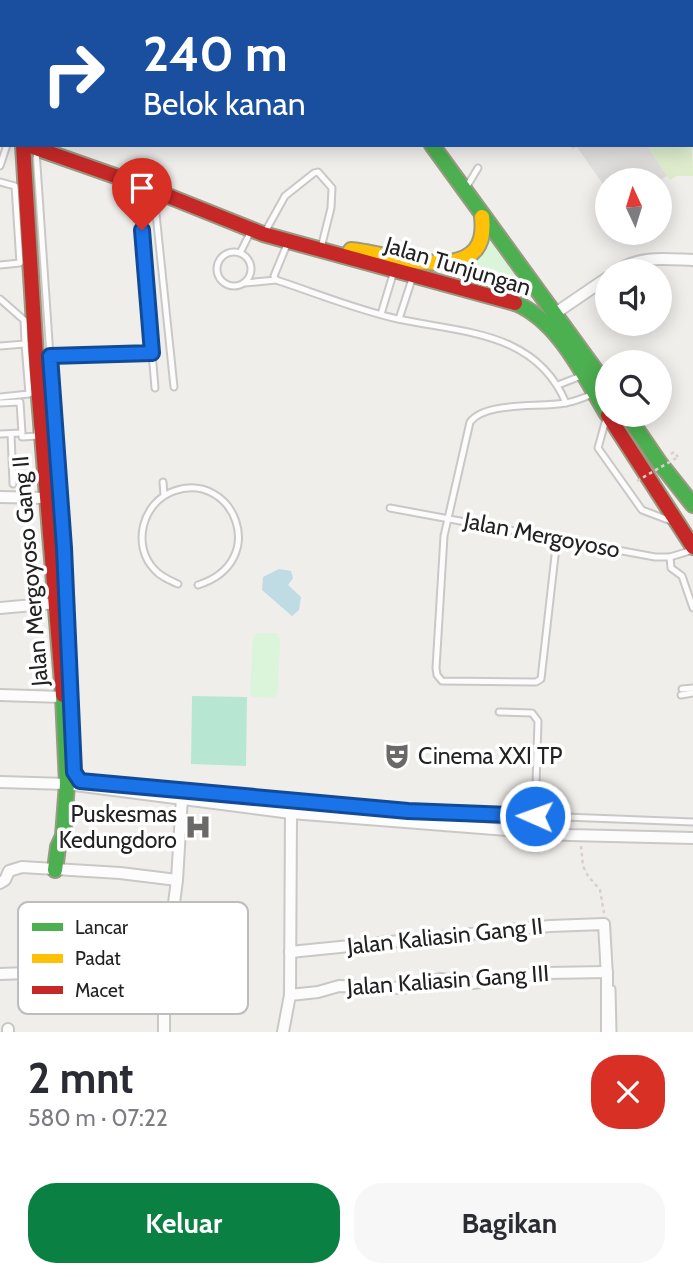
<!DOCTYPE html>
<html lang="id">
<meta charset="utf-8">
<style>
:root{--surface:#fff;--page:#f7f7f7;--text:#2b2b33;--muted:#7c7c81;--accent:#0b8043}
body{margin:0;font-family:Cabin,sans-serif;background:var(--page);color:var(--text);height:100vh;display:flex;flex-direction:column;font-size:26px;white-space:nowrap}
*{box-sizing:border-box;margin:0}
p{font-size:23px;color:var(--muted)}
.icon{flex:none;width:38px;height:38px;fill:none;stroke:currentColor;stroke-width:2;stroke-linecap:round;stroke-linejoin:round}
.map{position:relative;height:1032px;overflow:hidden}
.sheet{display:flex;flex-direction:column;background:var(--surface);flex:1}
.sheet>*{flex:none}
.top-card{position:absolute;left:0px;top:0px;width:693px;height:147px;box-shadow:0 4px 18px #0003;background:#1a4fa0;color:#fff;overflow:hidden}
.needle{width:46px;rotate:356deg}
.tools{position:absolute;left:595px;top:168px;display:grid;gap:14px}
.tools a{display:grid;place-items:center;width:77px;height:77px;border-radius:50%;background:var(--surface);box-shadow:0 4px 18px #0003;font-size:35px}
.pin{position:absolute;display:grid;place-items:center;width:60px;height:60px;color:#fff;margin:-72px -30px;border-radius:50% 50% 50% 0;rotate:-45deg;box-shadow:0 0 7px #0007}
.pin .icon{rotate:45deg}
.me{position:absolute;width:77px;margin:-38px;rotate:272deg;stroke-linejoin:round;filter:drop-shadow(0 0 5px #0008)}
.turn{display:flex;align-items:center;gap:24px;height:147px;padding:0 28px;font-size:32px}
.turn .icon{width:91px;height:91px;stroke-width:2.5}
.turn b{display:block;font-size:49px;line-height:60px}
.round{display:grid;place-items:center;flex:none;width:74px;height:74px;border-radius:28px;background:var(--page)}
.summary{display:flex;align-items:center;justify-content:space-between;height:119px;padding:0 28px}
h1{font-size:42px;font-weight:700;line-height:52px}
.primary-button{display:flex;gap:14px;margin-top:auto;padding:14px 28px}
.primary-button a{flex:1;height:80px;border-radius:28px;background:var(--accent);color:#fff;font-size:28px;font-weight:700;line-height:80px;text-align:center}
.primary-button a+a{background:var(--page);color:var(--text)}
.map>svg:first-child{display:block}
</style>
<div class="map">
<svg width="693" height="1032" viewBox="0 0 693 1032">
<rect width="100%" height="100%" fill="#f0eeeb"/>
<polygon fill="#ddeccb" points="691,117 693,176 677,176 670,180 646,145 691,145"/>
<g fill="#daf5da">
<path d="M 491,235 L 537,293 L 475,276 L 453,273 C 473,267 486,255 491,235 Z"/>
<polygon points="257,633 277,633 280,639 278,693 274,698 253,697 250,693 253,639"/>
</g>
<polygon fill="#b7e6d2" points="192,696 247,697 246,766 191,764"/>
<polygon fill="#e0dfde" points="570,145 646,145 667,176 660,180 607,180 607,190 577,147 572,149"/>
<polygon fill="#bfdbe3" points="279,569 291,571 293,578 288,585 301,597 299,610 292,616 262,590 263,577"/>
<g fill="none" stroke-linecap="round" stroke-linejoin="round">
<g stroke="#c9c8c7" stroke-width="9">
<g id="lane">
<polyline points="36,151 50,356"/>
<polyline points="0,166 7,145"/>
<polyline points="0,182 15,186 20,263 0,265"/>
<polyline points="138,186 155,388"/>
<polyline points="466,188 478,168"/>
<path d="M 164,197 C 156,200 156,207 156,214 L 174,387"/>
<polyline points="265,232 285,196 314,173 318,172 332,188 331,208 321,248"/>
<path d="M 288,242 L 274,276 L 276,280 C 316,293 357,310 398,319 C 463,333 536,331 566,403"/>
<circle cx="234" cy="269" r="17"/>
<polyline points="240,253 250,233"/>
<polyline points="245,283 276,280"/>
<polyline points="0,299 24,320 25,344 0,346"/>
<polyline points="381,314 394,271"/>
<polyline points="399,319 413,276"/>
<polyline points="558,385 581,376"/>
<polyline points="0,397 29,394 25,344"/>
<polyline points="0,403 20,402 22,433 0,434"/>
<polyline points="606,419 598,448 642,510 671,521"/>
<polyline points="11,434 13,484"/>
<polyline points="22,437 37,436 37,430"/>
<polyline points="163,482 164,495"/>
<polyline points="390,508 655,557 670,557 693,550"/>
<path d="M 557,538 L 541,679 L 536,682 L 442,681 L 437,675 L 436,668 L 444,536 L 470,422 C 486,401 539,408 565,403 C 574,402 582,398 591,395"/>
<polyline points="670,557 671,568 682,576 693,608"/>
<path d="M 178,584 C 169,580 161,577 155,570 C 131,546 142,502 174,491 C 234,470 271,562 198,585"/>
<polyline points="682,689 693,688"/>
<polyline points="681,695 693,693"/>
<polyline points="499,712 532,713 538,721 535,816"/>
<polyline points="82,781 77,779 74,772 64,548 50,356 152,353"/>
<polyline points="96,783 408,811 693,822"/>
<polyline points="612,989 613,1032"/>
</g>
</g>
<g stroke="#c9c8c7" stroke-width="14">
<g id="street">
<polyline points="2,0 3,2"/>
<polyline points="103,2 103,0"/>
<polyline points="0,120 2,113"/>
<path d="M 617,271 C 640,255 666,259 693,260"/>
<polyline points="557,312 607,278"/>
<polyline points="0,497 47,498"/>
<polyline points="0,608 56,603"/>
<polyline points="0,695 63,697"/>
<polyline points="0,782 67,784 291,813 456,826 569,835 693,838"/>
<polyline points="0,883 5,880 9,871 22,867 120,873 177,880"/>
<polyline points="290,952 550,926 604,924 607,976 607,1032"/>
<polyline points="0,974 28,973"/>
<polyline points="290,995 318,992 339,986 400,988 422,985 440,979 473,983 547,973 607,972"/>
<polyline points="8,1029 8,1032"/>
<polyline points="164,1032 164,982 177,880 182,797"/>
<polyline points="283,1032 290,995 291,813"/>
</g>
</g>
<g stroke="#999a82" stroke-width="18">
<g id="fast">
<polyline points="432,145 607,386"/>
<path d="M 515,303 C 559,321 584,376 607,414"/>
<polyline points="627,415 659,462 693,505"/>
<polyline points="55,870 58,847 63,836 67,784 63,695"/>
</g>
</g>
<g stroke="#999a82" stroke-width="18">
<g id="slow">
<polyline points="331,0 333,2"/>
<path d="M 351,250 C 390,253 491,292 482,217"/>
</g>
</g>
<g stroke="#999a82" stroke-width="18">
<g id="jam">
<polyline points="0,136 2,137"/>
<polyline points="23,145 37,373 63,695"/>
<polyline points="27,145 138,184 263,234 515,303"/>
<polyline points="608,415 693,547"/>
</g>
</g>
<g stroke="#dccecd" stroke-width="2.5" stroke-dasharray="3.5 3.5" stroke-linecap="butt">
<polyline points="168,0 169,2"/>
<polyline points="671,454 674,452 678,457"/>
<polyline points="581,846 583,866 588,876 600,890 604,913"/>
</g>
<use href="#lane" stroke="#fdfcfc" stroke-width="5"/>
<use href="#street" stroke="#fdfcfc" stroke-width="10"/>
<use href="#fast" stroke="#4caf50" stroke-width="14"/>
<use href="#slow" stroke="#ffc107" stroke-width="14"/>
<use href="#jam" stroke="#c62828" stroke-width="14"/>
<polyline stroke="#dccecd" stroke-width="2.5" stroke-dasharray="3.5 3.5" stroke-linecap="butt" points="637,481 678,457"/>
</g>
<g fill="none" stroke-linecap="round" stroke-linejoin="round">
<g stroke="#114b97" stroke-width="18">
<polyline id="route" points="142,230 152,353 50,356 64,548 74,772 80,781 408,811 535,816"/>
</g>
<use href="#route" stroke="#1a73e8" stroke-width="12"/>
</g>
<defs>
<g id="theatre-bare" transform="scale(2.1)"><path d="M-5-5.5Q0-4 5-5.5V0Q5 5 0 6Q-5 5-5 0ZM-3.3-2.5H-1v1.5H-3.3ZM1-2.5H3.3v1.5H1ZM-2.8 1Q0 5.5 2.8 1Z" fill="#6a6968" stroke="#fff" stroke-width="2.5" paint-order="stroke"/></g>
<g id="hospital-bare" transform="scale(2.1)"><path d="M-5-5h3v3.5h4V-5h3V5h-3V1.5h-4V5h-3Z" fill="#6a6968" stroke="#fff" stroke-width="2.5" paint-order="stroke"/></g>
</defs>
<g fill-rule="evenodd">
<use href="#theatre-bare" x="397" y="756"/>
<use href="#hospital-bare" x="198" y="827"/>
</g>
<g text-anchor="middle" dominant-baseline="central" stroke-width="7" stroke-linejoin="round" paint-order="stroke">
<g font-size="23" fill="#222" stroke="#fff">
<text transform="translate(458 266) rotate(17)">Jalan Tunjungan</text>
<text transform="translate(542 535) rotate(11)">Jalan Mergoyoso</text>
<text transform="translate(30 571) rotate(-95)">Jalan Mergoyoso Gang II</text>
<text transform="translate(445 936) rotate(-6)">Jalan Kaliasin Gang II</text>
<text transform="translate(448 980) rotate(-4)">Jalan Kaliasin Gang III</text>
</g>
<g font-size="23" fill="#222" stroke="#fff" text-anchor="start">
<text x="418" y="756">Cinema XXI TP</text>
<text x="177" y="814" text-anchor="end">Puskesmas<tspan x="177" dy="26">Kedungdoro</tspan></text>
</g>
</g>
<rect x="18" y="902" width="230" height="112" rx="10" fill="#fff" stroke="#bdbdbd" stroke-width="2"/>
<rect x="32" y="923" width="31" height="8" fill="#4caf50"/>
<rect x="32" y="954" width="31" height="9" fill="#ffc107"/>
<rect x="32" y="986" width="31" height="8" fill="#c62828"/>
<g font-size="19" fill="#222">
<text x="75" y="934">Lancar</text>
<text x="75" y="965">Padat</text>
<text x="75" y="997">Macet</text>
</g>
</svg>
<div class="tools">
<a><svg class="needle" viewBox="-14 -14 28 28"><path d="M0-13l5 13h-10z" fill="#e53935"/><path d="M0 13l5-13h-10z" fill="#7c7c81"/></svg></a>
<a><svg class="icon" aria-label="sound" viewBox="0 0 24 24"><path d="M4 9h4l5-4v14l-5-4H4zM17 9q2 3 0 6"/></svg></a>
<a><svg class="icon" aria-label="search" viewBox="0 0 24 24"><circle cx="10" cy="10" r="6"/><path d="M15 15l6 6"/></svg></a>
</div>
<div class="pin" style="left:142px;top:230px;background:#d93025"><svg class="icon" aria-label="arrive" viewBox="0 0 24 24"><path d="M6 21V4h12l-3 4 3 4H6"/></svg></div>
<svg class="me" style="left:535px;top:816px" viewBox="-20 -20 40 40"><circle r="17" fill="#1a73e8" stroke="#fff" stroke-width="3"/><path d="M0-11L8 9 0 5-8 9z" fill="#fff"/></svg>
<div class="top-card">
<div class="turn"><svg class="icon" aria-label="right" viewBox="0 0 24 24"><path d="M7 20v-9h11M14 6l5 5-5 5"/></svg><div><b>240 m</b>Belok kanan</div></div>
</div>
</div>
<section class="sheet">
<div class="summary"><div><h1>2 mnt</h1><p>580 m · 07:22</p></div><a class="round" style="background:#d93025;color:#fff"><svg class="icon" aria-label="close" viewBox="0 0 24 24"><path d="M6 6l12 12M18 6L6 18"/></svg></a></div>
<div class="primary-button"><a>Keluar</a><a>Bagikan</a></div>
</section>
